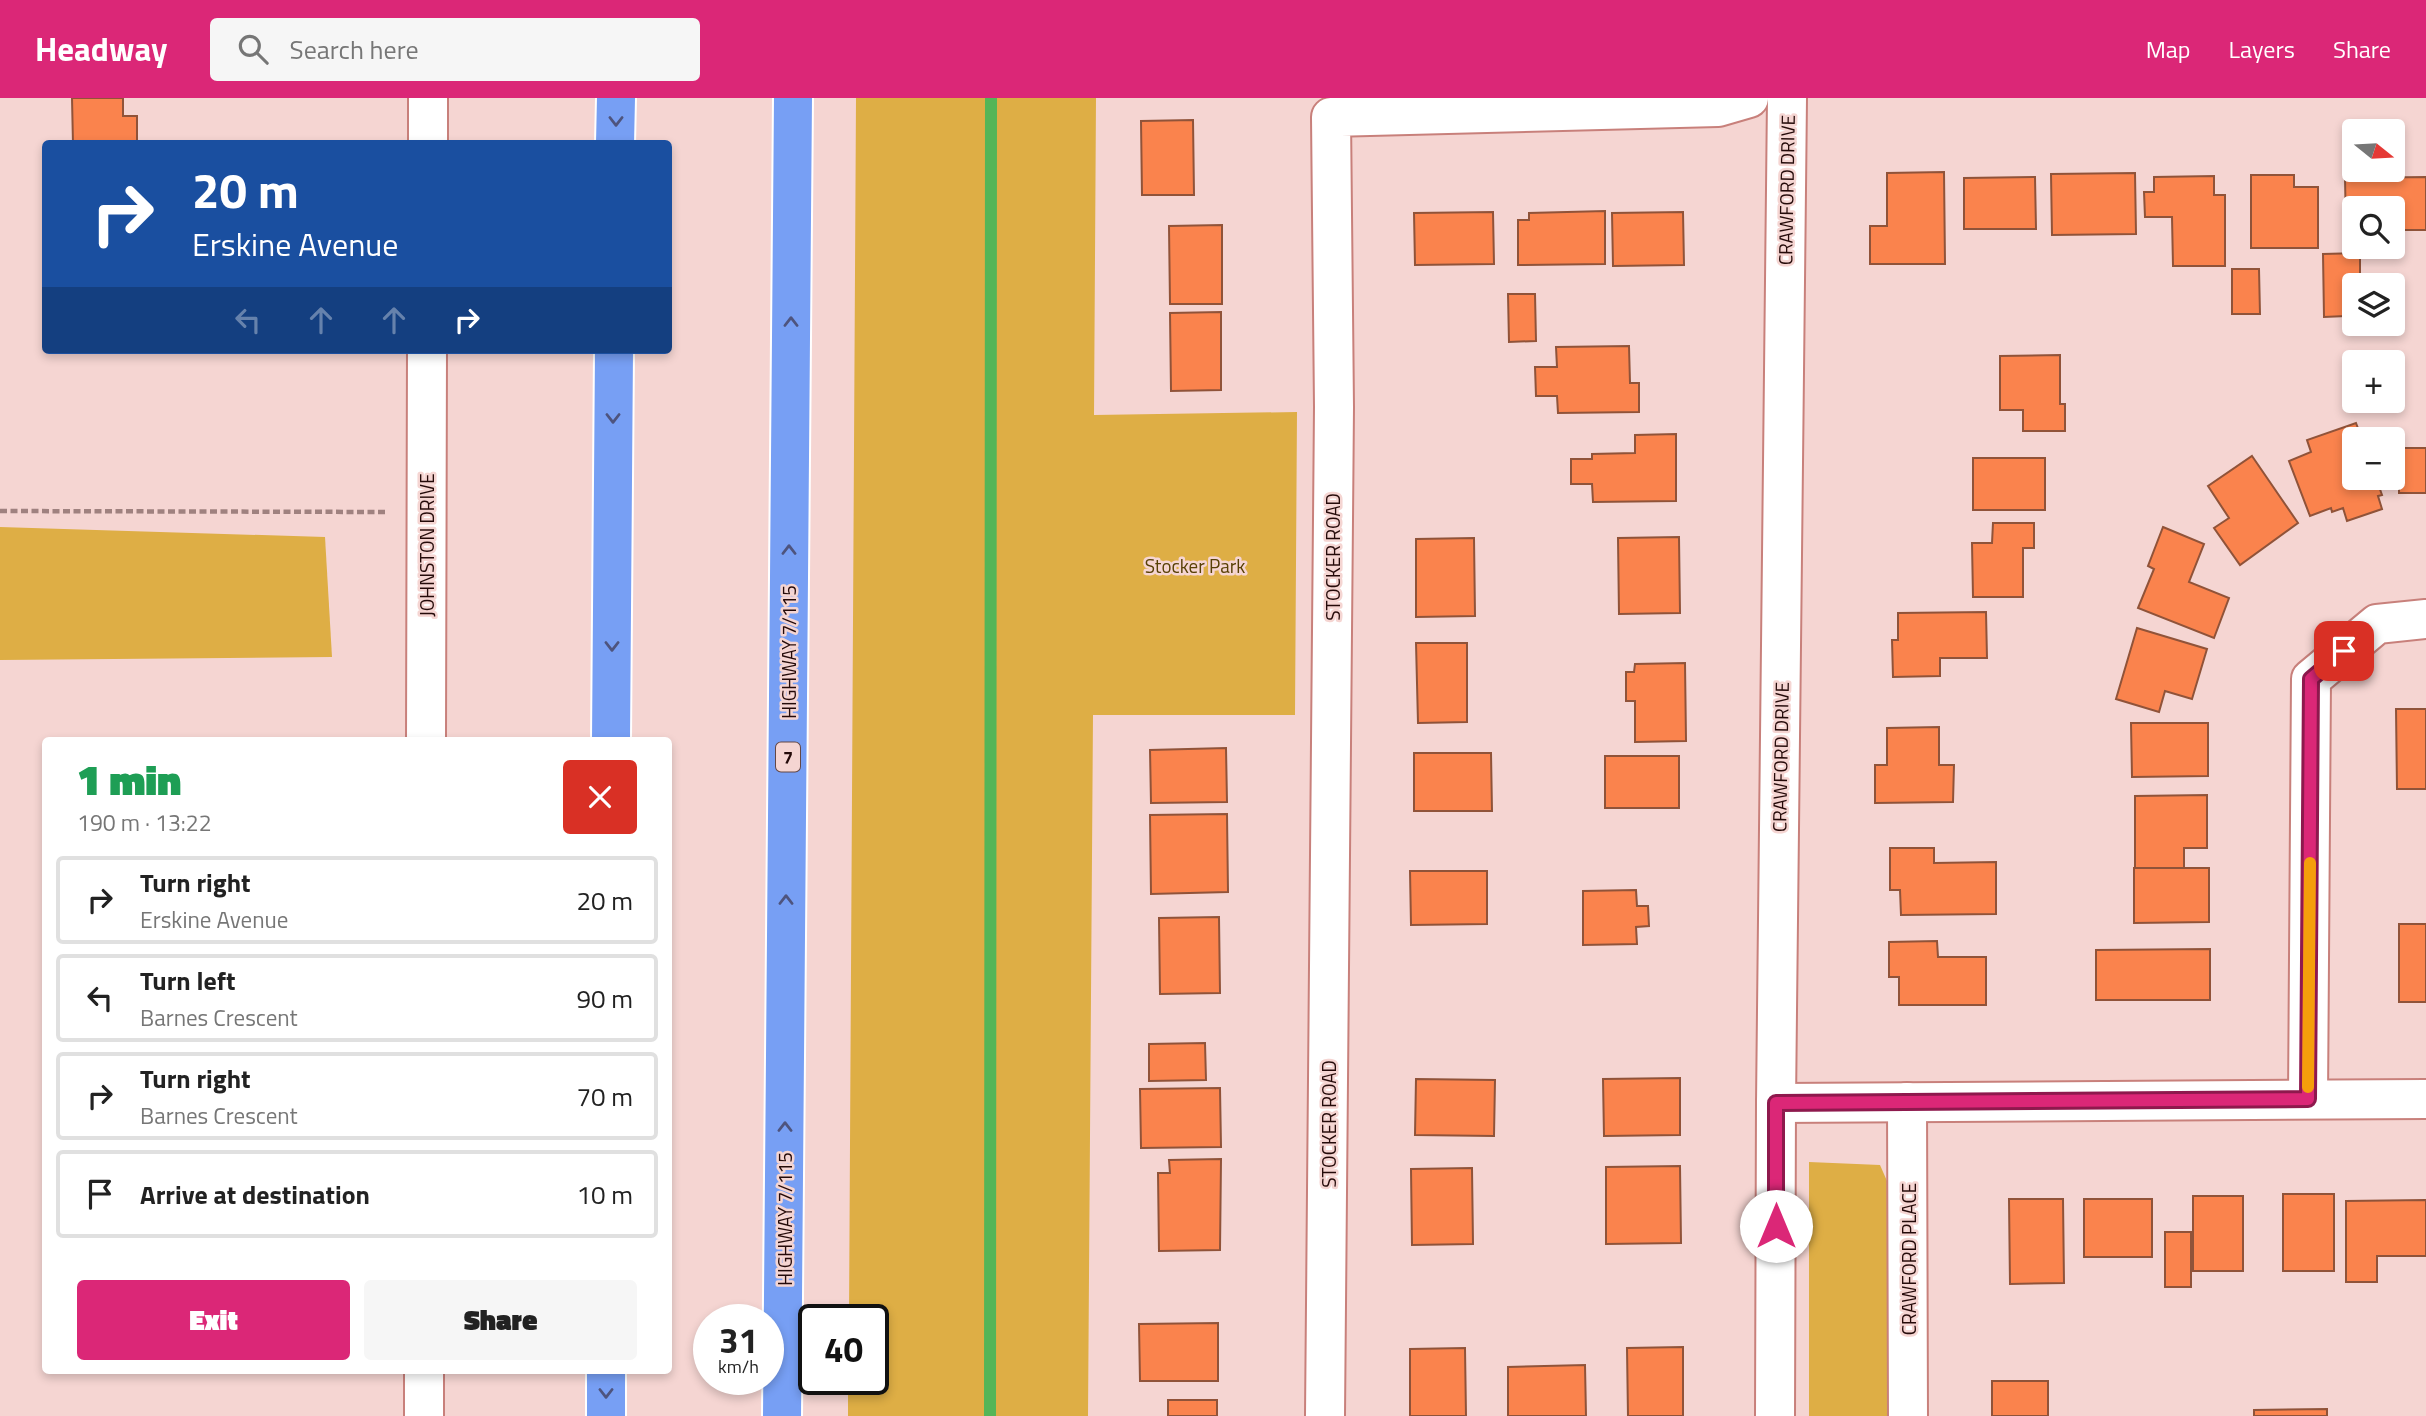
<!DOCTYPE html>
<meta charset="utf-8">
<style>
:root{--surface:#fff;--page:#f6f6f6;--text:#222;--muted:#767676;--line:#e0e0e0;--accent:#db2777}
body{margin:0;font-family:"Titillium Web",sans-serif;background:var(--page);color:var(--text);height:100vh;display:flex;flex-direction:column;font-size:26px;white-space:nowrap}
*{box-sizing:border-box;margin:0}
p{font-size:23px;color:var(--muted)}
.icon{flex:none;width:38px;height:38px;fill:none;stroke:currentColor;stroke-width:2;stroke-linecap:round;stroke-linejoin:round}
.map{position:relative;flex:1;overflow:hidden}
.sheet{position:absolute;left:42px;top:639px;width:630px;height:637px;display:flex;flex-direction:column;background:var(--surface);border-radius:7px;box-shadow:0 4px 10px #0003}
.sheet>*{flex:none}
.top-card{position:absolute;left:42px;top:42px;width:630px;height:214px;border-radius:7px;box-shadow:0 4px 10px #0003;background:#1a4fa0;color:#fff;overflow:hidden}
.needle{width:46px;rotate:108deg}
.tools{position:absolute;left:2342px;top:21px;display:grid;gap:14px}
.tools a{display:grid;place-items:center;width:63px;height:63px;border-radius:7px;background:var(--surface);box-shadow:0 4px 10px #0003;font-size:35px}
.speed{position:absolute;left:693px;top:1206px;display:flex;gap:14px;font-size:35px;font-weight:700;text-align:center}
.speed>*{display:grid;place-content:center;width:91px;height:91px;border-radius:50%;background:var(--surface);box-shadow:0 4px 10px #0003;line-height:1}
.speed small{font-size:18px;font-weight:400}
.speed .limit{border:4px solid #111;border-radius:10px;background:#fff;color:#111}
.pin{position:absolute;display:grid;place-items:center;width:60px;height:60px;color:#fff;margin:-30px;border-radius:14px;box-shadow:0 4px 10px #0006}
.me{position:absolute;width:77px;margin:-38px;rotate:0deg;stroke-linejoin:round;filter:drop-shadow(0 0 5px #0008)}
.turn{display:flex;align-items:center;gap:24px;height:147px;padding:0 35px;font-size:32px}
.turn .icon{width:91px;height:91px;stroke-width:2.5}
.turn b{display:block;font-size:49px;line-height:60px}
.lanes{display:flex;align-items:center;height:66px;padding:0 35px;background:#0003;justify-content:center;gap:35px;direction:ltr}
.lanes .off{opacity:.35}
.round{display:grid;place-items:center;flex:none;width:74px;height:74px;border-radius:7px;background:var(--page)}
.head{display:flex;align-items:center;justify-content:space-between;height:119px;padding:0 35px}
h1{font-size:42px;font-weight:800;line-height:52px;color:#1e9e55}
.button{display:flex;gap:14px;margin-top:auto;padding:14px 35px}
.button a{flex:1;height:80px;border-radius:7px;background:var(--accent);color:#fff;font-size:28px;font-weight:800;line-height:80px;text-align:center}
.button a+a{background:var(--page);color:var(--text)}
ul{padding:0;list-style:none}
li{display:flex;align-items:center;gap:21px;height:88px;margin:0 14px 10px;padding:0 21px;border:4px solid var(--line);border-radius:7px}
li div{flex:1}
li b{display:block;font-size:26px}
li em{font-style:normal}
header{display:flex;align-items:center;gap:42px;box-sizing:border-box;height:98px;padding:0 35px;background:var(--accent);color:#fff}
header strong{font-size:33px}
nav{display:flex;gap:38px;margin-inline-start:auto;font-size:24px}
.search{width:490px;height:63px;background:var(--page);display:flex;align-items:center;gap:18px;box-sizing:border-box;padding:0 24px;border-radius:7px;color:var(--muted);font-size:26px}
.map>svg:first-child{display:block}
</style>
<header>
<strong>Headway</strong>
<div class="search"><svg class="icon" aria-label="search" viewBox="0 0 24 24"><circle cx="10" cy="10" r="6"/><path d="M15 15l6 6"/></svg>Search here</div>
<nav><a>Map</a><a>Layers</a><a>Share</a></nav>
</header>
<div class="map">
<svg width="2426" height="1318" viewBox="0 0 2426 1318">
<rect width="100%" height="100%" fill="#f5d5d2"/>
<g fill="#deae45">
<polygon points="856,0 1096,0 1094,317 1297,314 1295,617 1093,617 1088,1318 848,1318 848,1281 873,1281 873,1222 849,1221"/>
<polygon points="0,429 325,439 332,559 0,562"/>
<polygon points="1809,1064 1880,1067 1887,1083 1888,1318 1809,1318"/>
</g>
<g fill="none" stroke-linecap="round" stroke-linejoin="round">
<polyline stroke="#55b557" stroke-width="12" points="990,1318 991,0"/>
</g>
<g fill="#fa834d" stroke="#905339" stroke-width="2">
<polygon points="72,0 123,0 123,18 137,18 137,46 73,46"/>
<polygon points="1193,22 1194,97 1142,97 1141,23"/>
<polygon points="1944,74 1945,166 1870,166 1870,128 1887,128 1887,75"/>
<polygon points="2135,75 2136,136 2052,137 2051,76"/>
<polygon points="2251,77 2294,77 2294,89 2318,89 2318,150 2251,150"/>
<polygon points="2214,78 2214,97 2225,97 2225,168 2173,168 2172,119 2145,119 2144,94 2154,94 2154,79"/>
<polygon points="2035,79 2036,131 1964,131 1964,80"/>
<polygon points="2426,79 2426,132 2392,132 2392,110 2354,110 2354,132 2346,132 2345,80"/>
<polygon points="1605,113 1605,166 1518,167 1518,122 1529,122 1529,115"/>
<polygon points="1493,114 1494,166 1415,167 1414,115"/>
<polygon points="1683,114 1684,167 1613,168 1612,115"/>
<polygon points="1222,127 1222,206 1170,206 1169,128"/>
<polygon points="2360,155 2360,187 2354,187 2354,199 2346,199 2346,218 2324,219 2323,156"/>
<polygon points="2232,171 2259,171 2260,216 2232,216"/>
<polygon points="1508,196 1535,196 1536,243 1509,244"/>
<polygon points="1221,214 1221,292 1171,293 1170,215"/>
<polygon points="1629,248 1630,285 1639,285 1639,314 1558,315 1557,298 1536,298 1535,269 1557,269 1556,249"/>
<polygon points="2060,257 2060,306 2065,306 2065,333 2023,333 2023,312 2000,312 2000,258"/>
<polygon points="2356,325 2362,341 2354,341 2354,380 2376,380 2382,397 2378,398 2382,411 2347,423 2343,410 2332,414 2331,410 2310,418 2289,363 2311,354 2307,342"/>
<polygon points="1676,336 1676,403 1593,404 1592,386 1571,386 1571,361 1592,361 1592,356 1635,355 1635,337"/>
<rect x="2399" y="350" width="27" height="45"/>
<polygon points="2252,358 2298,425 2240,467 2214,430 2229,420 2208,388"/>
<rect x="1973" y="360" width="72" height="52"/>
<polygon points="1993,425 2034,425 2034,450 2023,450 2023,499 1973,499 1972,445 1992,445"/>
<polygon points="2163,429 2204,446 2189,484 2229,500 2214,540 2138,510 2154,471 2148,468"/>
<polygon points="1679,439 1680,515 1619,516 1618,440"/>
<polygon points="1474,440 1475,518 1416,519 1416,441"/>
<polygon points="1986,514 1987,560 1940,560 1940,578 1893,579 1892,542 1898,542 1898,515"/>
<polygon points="2137,530 2207,551 2192,601 2165,593 2159,614 2116,601"/>
<polygon points="1416,545 1467,545 1467,624 1418,625"/>
<polygon points="1685,565 1686,643 1635,644 1635,603 1626,603 1626,574 1634,574 1635,566"/>
<polygon points="2396,611 2426,611 2426,691 2397,691"/>
<polygon points="2131,625 2208,625 2208,678 2132,679"/>
<polygon points="1939,629 1939,667 1954,667 1953,704 1875,705 1875,667 1887,667 1887,630"/>
<polygon points="1226,650 1227,704 1151,705 1150,652"/>
<polygon points="1414,655 1491,655 1492,713 1414,713"/>
<rect x="1605" y="658" width="74" height="52"/>
<polygon points="2207,697 2207,750 2184,750 2184,770 2135,770 2135,698"/>
<polygon points="1227,716 1228,794 1151,796 1150,717"/>
<polygon points="1890,750 1934,750 1934,765 1996,764 1996,816 1901,817 1900,792 1890,792"/>
<polygon points="2134,770 2209,770 2209,824 2134,825"/>
<polygon points="1410,773 1487,773 1487,826 1411,827"/>
<polygon points="1636,792 1637,808 1648,808 1649,828 1636,829 1637,846 1583,847 1583,793"/>
<polygon points="1219,819 1220,895 1160,896 1159,820"/>
<rect x="2399" y="826" width="27" height="78"/>
<polygon points="1937,843 1938,859 1986,859 1986,907 1899,907 1899,879 1889,879 1889,844"/>
<polygon points="2210,851 2210,902 2096,902 2096,852"/>
<polygon points="1205,945 1206,982 1149,983 1149,946"/>
<polygon points="1680,980 1680,1037 1604,1038 1603,981"/>
<polygon points="1416,981 1495,982 1494,1038 1415,1037"/>
<polygon points="1220,990 1221,1049 1141,1050 1140,991"/>
<polygon points="1221,1061 1220,1152 1159,1153 1158,1075 1170,1075 1169,1062"/>
<polygon points="1680,1068 1681,1145 1606,1146 1606,1069"/>
<polygon points="1472,1070 1473,1146 1412,1147 1411,1071"/>
<rect x="2283" y="1096" width="51" height="77"/>
<rect x="2193" y="1098" width="50" height="75"/>
<polygon points="2009,1101 2063,1101 2064,1185 2010,1186"/>
<rect x="2084" y="1101" width="68" height="58"/>
<polygon points="2426,1102 2426,1158 2377,1158 2377,1184 2346,1184 2346,1103"/>
<rect x="2165" y="1134" width="26" height="55"/>
<polygon points="1218,1225 1218,1283 1140,1283 1139,1226"/>
<polygon points="1683,1249 1683,1318 1628,1318 1627,1250"/>
<polygon points="1465,1250 1466,1318 1410,1318 1410,1251"/>
<polygon points="1585,1267 1586,1318 1508,1318 1508,1269"/>
<rect x="1992" y="1283" width="56" height="35"/>
<rect x="1168" y="1302" width="49" height="16"/>
<polygon points="2327,1311 2327,1318 2254,1318 2254,1312"/>
</g>
<g fill="none" stroke-linecap="round" stroke-linejoin="round">
<g stroke="#c8807b" stroke-width="42">
<g id="minor">
<polyline points="428,46 428,0"/>
<polyline points="426,642 427,252"/>
<polyline points="2308,1001 2311,581 2377,526 2426,521"/>
<polyline points="1907,1004 1908,1318"/>
<polyline points="1776,1005 2426,1001"/>
<polyline points="424,1318 424,1272"/>
<polyline points="1325,1318 1334,309 1331,19 1718,9 1749,0"/>
<polyline points="1775,1318 1776,1005 1787,0"/>
</g>
</g>
<g stroke="#fff" stroke-width="42">
<g id="highway">
<polyline points="615,46 616,0"/>
<polyline points="611,642 614,252"/>
<polyline points="606,1318 606,1272"/>
<polyline points="782,1318 793,0"/>
</g>
</g>
<polyline stroke="#9f817f" stroke-width="4.5" stroke-dasharray="7 3.5" stroke-linecap="butt" points="0,413 388,414"/>
<use href="#minor" stroke="#fff" stroke-width="38"/>
<use href="#highway" stroke="#779ff4" stroke-width="38"/>
</g>
<defs><path id="oneway-chevron" d="M-2-3.5L2.5 0L-2 3.5" fill="none" stroke-width="1.6" stroke-linecap="round" stroke-linejoin="round" transform="scale(1.75)"/></defs>
<g stroke="#4e547e">
<use href="#oneway-chevron" transform="translate(616 23) rotate(90)"/>
<use href="#oneway-chevron" transform="translate(791 224) rotate(-90)"/>
<use href="#oneway-chevron" transform="translate(613 320) rotate(90)"/>
<use href="#oneway-chevron" transform="translate(789 452) rotate(-90)"/>
<use href="#oneway-chevron" transform="translate(612 548) rotate(90)"/>
<use href="#oneway-chevron" transform="translate(786 802) rotate(-90)"/>
<use href="#oneway-chevron" transform="translate(785 1029) rotate(-90)"/>
<use href="#oneway-chevron" transform="translate(606 1295) rotate(90)"/>
</g>
<g fill="none" stroke-linecap="round" stroke-linejoin="round">
<g stroke="#8e194d" stroke-width="18">
<polyline id="route" points="1776,1128 1776,1005 2308,1001 2311,581 2344,553"/>
</g>
<use href="#route" stroke="#db2777" stroke-width="12"/>
<polyline stroke="#f59e0b" stroke-width="12" points="2308,989 2310,765"/>
</g>
<g text-anchor="middle" dominant-baseline="central" stroke-width="5" stroke-linejoin="round" paint-order="stroke">
<rect fill="#f5d5d2" stroke="#634745" stroke-width="2" x="776" y="644.5" width="24" height="29" rx="5"/>
<g font-size="18" font-weight="bold" fill="#240a09">
<text x="788" y="659">7</text>
</g>
<g font-size="19" fill="#240a09" stroke="#f5d5d2">
<text transform="translate(1786 92) rotate(-89)">CRAWFORD DRIVE</text>
<text transform="translate(426 447) rotate(-90)">JOHNSTON DRIVE</text>
<text transform="translate(1332 459) rotate(-90)">STOCKER ROAD</text>
<text transform="translate(788 554) rotate(-90)">HIGHWAY 7/115</text>
<text transform="translate(1780 659) rotate(-89)">CRAWFORD DRIVE</text>
<text transform="translate(1328 1026) rotate(-90)">STOCKER ROAD</text>
<text transform="translate(784 1121) rotate(-90)">HIGHWAY 7/115</text>
<text transform="translate(1908 1161) rotate(-90)">CRAWFORD PLACE</text>
</g>
<g font-size="19" fill="#584005" stroke="#f5d5d2">
<text x="1195" y="467">Stocker Park</text>
</g>
</g>
</svg>
<div class="tools">
<a><svg class="needle" viewBox="-14 -14 28 28"><path d="M0-13l5 13h-10z" fill="#e53935"/><path d="M0 13l5-13h-10z" fill="#767676"/></svg></a>
<a><svg class="icon" aria-label="search" viewBox="0 0 24 24"><circle cx="10" cy="10" r="6"/><path d="M15 15l6 6"/></svg></a>
<a><svg class="icon" aria-label="layers" viewBox="0 0 24 24"><path d="M12 4l9 5-9 5-9-5zM3 14l9 5 9-5"/></svg></a>
<a>+</a>
<a>−</a>
</div>
<div class="speed"><div>31<small>km/h</small></div><div class="limit">40</div></div>
<div class="pin" style="left:2344px;top:553px;background:#d93025"><svg class="icon" aria-label="arrive" viewBox="0 0 24 24"><path d="M6 21V4h12l-3 4 3 4H6"/></svg></div>
<svg class="me" style="left:1776px;top:1128px" viewBox="-20 -20 40 40"><circle r="19" fill="#fff"/><path d="M0-13L10 11 0 6-10 11z" fill="#db2777"/></svg>
<div class="top-card">
<div class="turn"><svg class="icon" aria-label="right" viewBox="0 0 24 24"><path d="M7 20v-9h11M14 6l5 5-5 5"/></svg><div><b>20 m</b>Erskine Avenue</div></div>
<div class="lanes"><svg class="icon off" aria-label="left" viewBox="0 0 24 24"><path d="M17 20v-9H6M10 6l-5 5 5 5"/></svg><svg class="icon off" aria-label="ahead" viewBox="0 0 24 24"><path d="M12 20V5M6 11l6-6 6 6"/></svg><svg class="icon off" aria-label="ahead" viewBox="0 0 24 24"><path d="M12 20V5M6 11l6-6 6 6"/></svg><svg class="icon" aria-label="right" viewBox="0 0 24 24"><path d="M7 20v-9h11M14 6l5 5-5 5"/></svg></div>
</div>
<section class="sheet">
<div class="head"><div><h1>1 min</h1><p>190 m · 13:22</p></div><a class="round" style="background:#d93025;color:#fff"><svg class="icon" aria-label="close" viewBox="0 0 24 24"><path d="M6 6l12 12M18 6L6 18"/></svg></a></div>
<ul>
<li><svg class="icon" aria-label="right" viewBox="0 0 24 24"><path d="M7 20v-9h11M14 6l5 5-5 5"/></svg><div><b>Turn right</b><p>Erskine Avenue</p></div><em>20 m</em></li>
<li><svg class="icon" aria-label="left" viewBox="0 0 24 24"><path d="M17 20v-9H6M10 6l-5 5 5 5"/></svg><div><b>Turn left</b><p>Barnes Crescent</p></div><em>90 m</em></li>
<li><svg class="icon" aria-label="right" viewBox="0 0 24 24"><path d="M7 20v-9h11M14 6l5 5-5 5"/></svg><div><b>Turn right</b><p>Barnes Crescent</p></div><em>70 m</em></li>
<li><svg class="icon" aria-label="arrive" viewBox="0 0 24 24"><path d="M6 21V4h12l-3 4 3 4H6"/></svg><div><b>Arrive at destination</b></div><em>10 m</em></li>
</ul>
<div class="button"><a>Exit</a><a>Share</a></div>
</section>
</div>
